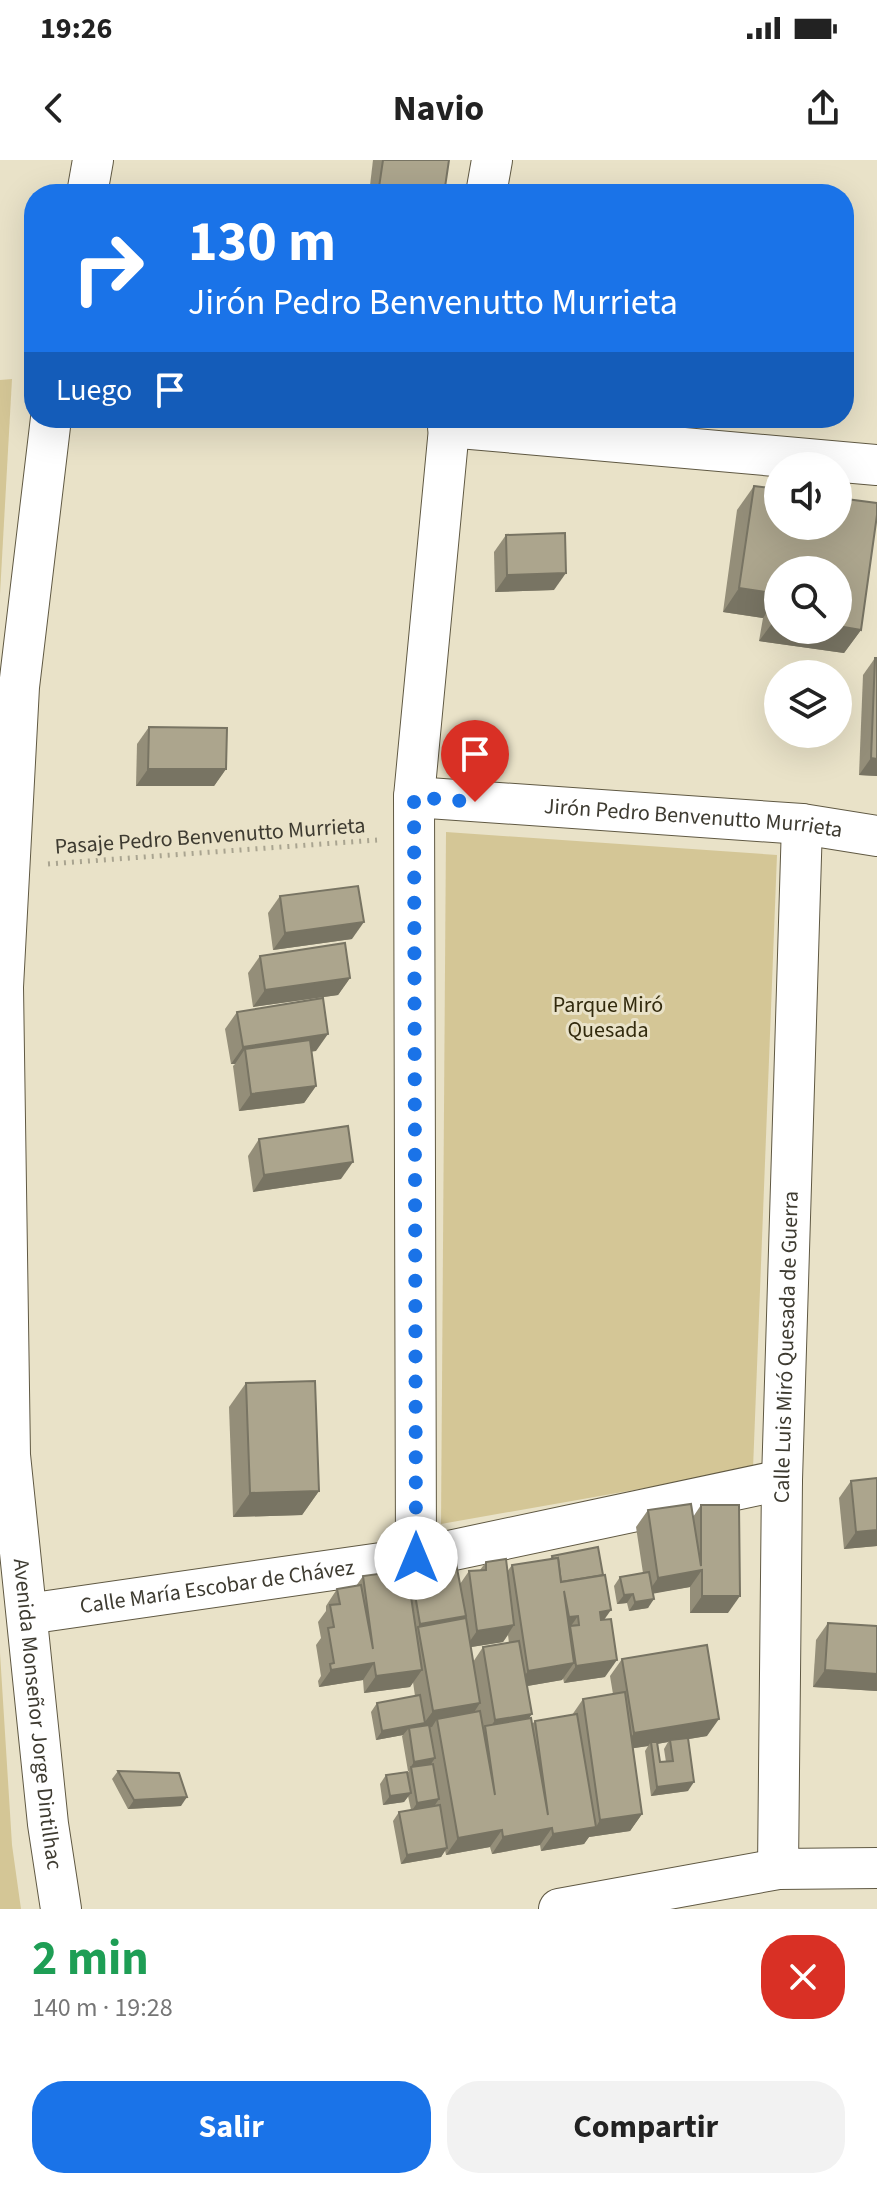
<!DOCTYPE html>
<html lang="es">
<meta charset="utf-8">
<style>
:root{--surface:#fff;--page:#f2f2f2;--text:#222;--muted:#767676;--accent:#1a73e8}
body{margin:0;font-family:"Source Sans 3",sans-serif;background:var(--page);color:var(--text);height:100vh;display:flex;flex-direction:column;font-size:30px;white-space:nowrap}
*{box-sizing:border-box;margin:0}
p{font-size:26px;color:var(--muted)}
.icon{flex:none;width:44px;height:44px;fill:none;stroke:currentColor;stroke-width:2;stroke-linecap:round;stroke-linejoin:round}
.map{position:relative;height:1749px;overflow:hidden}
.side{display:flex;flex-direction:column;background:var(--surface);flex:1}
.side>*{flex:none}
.hud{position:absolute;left:24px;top:24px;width:830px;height:244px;border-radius:32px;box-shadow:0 8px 32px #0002;background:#1a73e8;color:#fff;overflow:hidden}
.fabs{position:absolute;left:764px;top:292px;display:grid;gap:16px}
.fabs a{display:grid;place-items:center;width:88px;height:88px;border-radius:50%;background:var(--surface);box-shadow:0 8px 32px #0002;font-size:40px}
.pin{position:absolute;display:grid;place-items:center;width:68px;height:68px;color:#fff;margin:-82px -34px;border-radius:50% 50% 50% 0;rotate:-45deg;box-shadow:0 0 8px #0007}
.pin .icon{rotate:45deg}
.me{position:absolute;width:88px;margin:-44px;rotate:0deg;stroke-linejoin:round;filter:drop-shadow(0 0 6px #0008)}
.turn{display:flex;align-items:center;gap:28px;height:168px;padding:0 32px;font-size:36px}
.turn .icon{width:104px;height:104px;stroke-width:2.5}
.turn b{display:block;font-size:56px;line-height:68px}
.then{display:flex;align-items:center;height:76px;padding:0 32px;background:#0003;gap:16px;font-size:30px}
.round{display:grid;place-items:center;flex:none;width:84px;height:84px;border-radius:32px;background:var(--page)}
.summary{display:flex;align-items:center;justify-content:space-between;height:136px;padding:0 32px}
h1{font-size:48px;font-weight:700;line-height:60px;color:#1e9e55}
.button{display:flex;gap:16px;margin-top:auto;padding:16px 32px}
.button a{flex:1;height:92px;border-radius:32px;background:var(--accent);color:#fff;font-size:32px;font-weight:700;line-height:92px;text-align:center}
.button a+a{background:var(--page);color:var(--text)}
.status{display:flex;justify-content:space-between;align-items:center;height:56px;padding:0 40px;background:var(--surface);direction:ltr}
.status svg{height:22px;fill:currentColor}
header{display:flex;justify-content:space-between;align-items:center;height:104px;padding:0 32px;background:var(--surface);font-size:36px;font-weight:700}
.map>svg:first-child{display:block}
</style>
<div class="status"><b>19:26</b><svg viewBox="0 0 49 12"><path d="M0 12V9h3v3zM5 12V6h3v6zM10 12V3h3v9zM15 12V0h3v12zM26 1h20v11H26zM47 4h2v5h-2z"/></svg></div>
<header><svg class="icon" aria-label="back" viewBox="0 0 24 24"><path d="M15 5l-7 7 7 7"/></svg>Navio<svg class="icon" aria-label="share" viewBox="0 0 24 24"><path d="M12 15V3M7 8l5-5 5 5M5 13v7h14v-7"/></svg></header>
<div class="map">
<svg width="877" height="1749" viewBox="0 0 877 1749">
<rect width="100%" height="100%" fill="#e9e2c8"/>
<g fill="#d4c696">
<polygon points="12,219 0,434 0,220"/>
<polygon points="446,672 777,695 753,1309 441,1364"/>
<polygon points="0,1493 12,1685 21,1749 0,1749"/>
</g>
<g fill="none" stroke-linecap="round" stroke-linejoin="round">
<g stroke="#605943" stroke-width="42">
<g id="street">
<polyline points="87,34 93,0"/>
<polyline points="486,34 492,0"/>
<path id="s1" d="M 51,258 L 19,527 L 3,827 L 10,1295 L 48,1664 L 61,1749"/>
<polyline points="448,267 877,305"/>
<path id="s2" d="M 414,637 L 802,664 L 877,676"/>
<polyline points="416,1398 414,637 450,258"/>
<path id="s3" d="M 27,1454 L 416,1398 L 782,1320"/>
<path id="s4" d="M 778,1709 L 782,1320 L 802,664"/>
<polyline points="559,1749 778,1709 877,1708"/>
</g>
</g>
<polyline stroke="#a9a490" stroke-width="5" stroke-dasharray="2 6" stroke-linecap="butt" points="48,704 377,680"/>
<use href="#street" stroke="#fff" stroke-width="40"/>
</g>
<g fill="#948e79" fill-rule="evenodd">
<polygon points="373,0 449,0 444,34 369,34"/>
<path d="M 754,326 L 861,470 L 844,493 L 759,481 L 763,458 L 723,452 L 737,350 ZM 778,410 L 838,470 L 778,470 Z"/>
<polygon points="506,375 554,430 495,432 494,392"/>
<polygon points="875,498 877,498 877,616 859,615 863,515"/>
<polygon points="149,567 226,609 214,626 136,626 137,584"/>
<polygon points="280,736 352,779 273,790 268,753"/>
<polygon points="260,796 350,818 338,835 253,847 248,813"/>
<polygon points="237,852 316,891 311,891 316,926 304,943 239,951 233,906 235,904 231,904 225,869"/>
<polygon points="259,979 341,1019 253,1032 248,996"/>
<polygon points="246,1223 319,1331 302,1355 233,1357 229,1247"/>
<polygon points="851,1321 877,1386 844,1389 839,1338"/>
<polygon points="701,1345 728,1453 690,1453 690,1427 653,1433 648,1448 629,1451 627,1443 617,1444 614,1426 620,1417 643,1413 636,1367 648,1350 693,1357"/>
<path d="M 552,1396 L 604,1460 L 605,1517 L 564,1523 L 563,1518 L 562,1520 L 527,1526 L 529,1558 L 532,1564 L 535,1561 L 572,1555 L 583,1539 L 613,1534 L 610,1516 L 622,1499 L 707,1576 L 689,1579 L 688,1631 L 651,1636 L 645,1591 L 648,1586 L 633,1588 L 642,1654 L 630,1671 L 589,1677 L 584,1684 L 541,1691 L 540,1685 L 492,1694 L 490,1687 L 446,1695 L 445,1690 L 441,1697 L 401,1704 L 393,1661 L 399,1652 L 411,1650 L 408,1636 L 404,1642 L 383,1645 L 380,1624 L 386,1615 L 407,1613 L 409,1611 L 408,1611 L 402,1576 L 403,1575 L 376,1580 L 371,1552 L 377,1543 L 415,1536 L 413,1522 L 410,1527 L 364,1533 L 363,1520 L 319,1527 L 318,1521 L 321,1516 L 316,1485 L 321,1478 L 318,1462 L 326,1451 L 326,1446 L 337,1429 L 356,1426 L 363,1416 L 408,1415 L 411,1411 L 460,1424 L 469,1411 L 480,1410 L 486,1402 L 507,1412 L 512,1405 L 550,1399 ZM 508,1475 L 509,1483 L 483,1487 L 473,1502 L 471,1487 L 503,1482 ZM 668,1582 L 664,1589 L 666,1602 L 660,1602 L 657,1584 Z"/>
<polygon points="828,1463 877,1466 877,1531 813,1527 816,1480"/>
<polygon points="118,1611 181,1646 128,1649 112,1619"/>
</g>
<g fill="#787463">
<polygon points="566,413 554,430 495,432 507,415"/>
<polygon points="739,428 778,434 778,436 763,458 723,452"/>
<polygon points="776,458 778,458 778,470 838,470 838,466 861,470 844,493 759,481"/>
<polygon points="871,598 877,599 877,616 859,615"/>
<polygon points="148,609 226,609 214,626 136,626"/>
<polygon points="364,762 352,779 273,790 285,773"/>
<polygon points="350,818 338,835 253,847 265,830"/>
<polygon points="328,874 316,891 247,902 245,889 235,904 231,904 243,887"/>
<polygon points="316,926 304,943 239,951 251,934"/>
<polygon points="353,1002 341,1019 253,1032 264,1015"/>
<polygon points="319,1331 302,1355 233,1357 250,1333"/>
<polygon points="877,1370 877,1386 844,1389 856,1372"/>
<polygon points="702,1410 690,1427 646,1435 658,1418"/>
<polygon points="633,1434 627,1443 617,1444 624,1435"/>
<polygon points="702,1436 740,1436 728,1453 690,1453"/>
<polygon points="654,1439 648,1448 629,1451 635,1442"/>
<polygon points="611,1450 599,1467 600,1452"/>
<polygon points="466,1456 454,1473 418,1467 408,1481 420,1464"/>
<polygon points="578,1456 566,1473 557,1474 569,1457"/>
<polygon points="514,1465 503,1482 465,1488 477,1471"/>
<polygon points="617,1500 605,1517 564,1523 576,1506"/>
<polygon points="374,1503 363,1520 319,1527 331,1510"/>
<polygon points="574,1503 562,1520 516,1528 528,1511"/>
<polygon points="422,1510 410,1527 364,1533 376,1516"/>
<polygon points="825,1510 877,1514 877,1531 813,1527"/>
<polygon points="480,1543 469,1560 437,1559 432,1567 422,1568 409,1568 403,1575 376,1580 382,1571 424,1563 433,1551"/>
<polygon points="532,1554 520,1571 486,1574 495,1560"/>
<polygon points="719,1559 707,1576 670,1582 670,1580 668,1582 651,1585 651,1582 648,1586 622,1590 634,1573"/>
<polygon points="435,1598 429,1607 411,1607 408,1611 414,1602"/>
<polygon points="694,1622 688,1631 651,1636 657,1627"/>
<polygon points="411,1633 404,1642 383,1645 390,1636"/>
<polygon points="187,1637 181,1646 128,1649 134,1640"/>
<polygon points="439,1639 433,1648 411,1652 417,1643"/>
<polygon points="642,1654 630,1671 589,1677 584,1684 541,1691 553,1674 596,1667 600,1660"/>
<polygon points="552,1668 540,1685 492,1694 503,1677"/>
<polygon points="502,1670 490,1687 446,1695 458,1678"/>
<polygon points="447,1688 441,1697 401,1704 407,1695"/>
</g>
<g fill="#aca58d" stroke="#787463" stroke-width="2">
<polygon points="383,0 449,0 444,34 378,34"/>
<polygon points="754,326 778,329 778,366 838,366 838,338 877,343 877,355 861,470 838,466 838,410 778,410 778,434 739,428"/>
<polygon points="565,373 566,413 507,415 506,375"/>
<polygon points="875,498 877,498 877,599 871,598"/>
<polygon points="149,567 227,568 226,609 148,609"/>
<polygon points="358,726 364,762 285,773 280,736"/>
<polygon points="345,783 350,818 265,830 260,796"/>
<polygon points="323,838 328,874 243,887 237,852"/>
<polygon points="310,880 316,926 251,934 245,889"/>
<polygon points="348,966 353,1002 264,1015 259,979"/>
<polygon points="315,1221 319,1331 250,1333 246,1223"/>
<polygon points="877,1318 877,1370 856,1372 851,1321"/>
<polygon points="691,1344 701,1406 701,1345 739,1345 740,1436 702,1436 702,1410 658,1418 648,1350"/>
<polygon points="598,1387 603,1415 561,1422 558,1398 553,1399 552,1396"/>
<polygon points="558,1398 561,1422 605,1415 611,1450 600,1452 601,1460 611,1459 617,1500 576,1506 570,1466 579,1465 578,1456 569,1457 564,1431 574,1503 528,1511 512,1405"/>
<polygon points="506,1399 514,1465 477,1471 469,1411 486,1410 486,1402"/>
<polygon points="456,1403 466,1456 420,1464 411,1411"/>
<polygon points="407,1410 422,1510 376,1516 374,1503 331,1510 330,1504 334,1503 328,1468 334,1467 330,1445 340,1444 337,1429 361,1425 373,1489 363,1416"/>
<polygon points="649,1412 654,1439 635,1442 633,1434 624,1435 620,1417"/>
<polygon points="466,1458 480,1543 433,1551 418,1467"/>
<polygon points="828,1463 877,1466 877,1514 825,1510"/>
<polygon points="519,1481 532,1554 495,1560 483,1487"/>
<polygon points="707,1485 719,1559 634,1573 622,1499"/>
<polygon points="625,1532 642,1654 600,1660 583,1539"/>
<polygon points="420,1535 425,1563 382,1571 377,1543"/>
<polygon points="480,1551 495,1635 485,1566 531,1558 548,1655 535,1561 577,1554 596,1667 553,1674 552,1668 503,1677 502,1670 458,1678 437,1559"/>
<polygon points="429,1565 435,1598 414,1602 409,1568"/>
<polygon points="688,1578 694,1622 657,1627 651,1582 657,1582 660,1602 673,1601 670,1580"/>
<polygon points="433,1604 439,1639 417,1643 411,1607"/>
<polygon points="118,1611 179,1613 187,1637 134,1640"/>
<polygon points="407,1612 411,1633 390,1636 386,1615"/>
<polygon points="440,1645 447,1688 407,1695 399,1652"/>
</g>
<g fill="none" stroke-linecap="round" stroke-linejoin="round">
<polyline stroke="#1a73e8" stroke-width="14" stroke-dasharray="0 25.2" points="416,1398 414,637 475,642"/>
</g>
<g text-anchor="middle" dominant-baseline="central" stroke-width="6" stroke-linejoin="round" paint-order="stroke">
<g font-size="22" fill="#3e3b31" stroke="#e9e2c8">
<text stroke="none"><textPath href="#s2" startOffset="280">Jirón Pedro Benvenutto Murrieta</textPath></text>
<text transform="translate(210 676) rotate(-4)">Pasaje Pedro Benvenutto Murrieta</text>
<text stroke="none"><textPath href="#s4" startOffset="522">Calle Luis Miró Quesada de Guerra</textPath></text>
<text stroke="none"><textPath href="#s3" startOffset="192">Calle María Escobar de Chávez</textPath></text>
<text stroke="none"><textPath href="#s1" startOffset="1300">Avenida Monseñor Jorge Dintilhac</textPath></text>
</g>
<g font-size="22" fill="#322a0d" stroke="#e9e2c8">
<text x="608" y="845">Parque Miró<tspan x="608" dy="25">Quesada</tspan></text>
</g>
</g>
</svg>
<div class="fabs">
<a><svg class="icon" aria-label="sound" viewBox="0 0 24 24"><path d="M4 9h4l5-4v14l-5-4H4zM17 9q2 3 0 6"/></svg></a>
<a><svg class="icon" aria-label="search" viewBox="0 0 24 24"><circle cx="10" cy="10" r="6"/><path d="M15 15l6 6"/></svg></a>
<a><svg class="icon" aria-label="layers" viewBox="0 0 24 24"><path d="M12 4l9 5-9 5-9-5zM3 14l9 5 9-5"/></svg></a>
</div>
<div class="pin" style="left:475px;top:642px;background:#d93025"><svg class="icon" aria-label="arrive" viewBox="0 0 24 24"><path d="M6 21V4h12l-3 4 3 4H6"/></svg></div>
<svg class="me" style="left:416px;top:1398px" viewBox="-20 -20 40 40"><circle r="19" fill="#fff"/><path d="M0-13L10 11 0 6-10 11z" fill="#1a73e8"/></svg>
<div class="hud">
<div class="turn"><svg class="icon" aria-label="right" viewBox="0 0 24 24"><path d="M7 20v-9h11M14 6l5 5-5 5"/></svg><div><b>130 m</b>Jirón Pedro Benvenutto Murrieta</div></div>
<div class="then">Luego<svg class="icon" aria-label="arrive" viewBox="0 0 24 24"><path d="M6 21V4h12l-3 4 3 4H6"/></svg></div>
</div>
</div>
<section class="side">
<div class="summary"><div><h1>2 min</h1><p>140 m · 19:28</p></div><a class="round" style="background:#d93025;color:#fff"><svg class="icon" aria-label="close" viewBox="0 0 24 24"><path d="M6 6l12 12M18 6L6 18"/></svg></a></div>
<div class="button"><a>Salir</a><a>Compartir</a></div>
</section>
